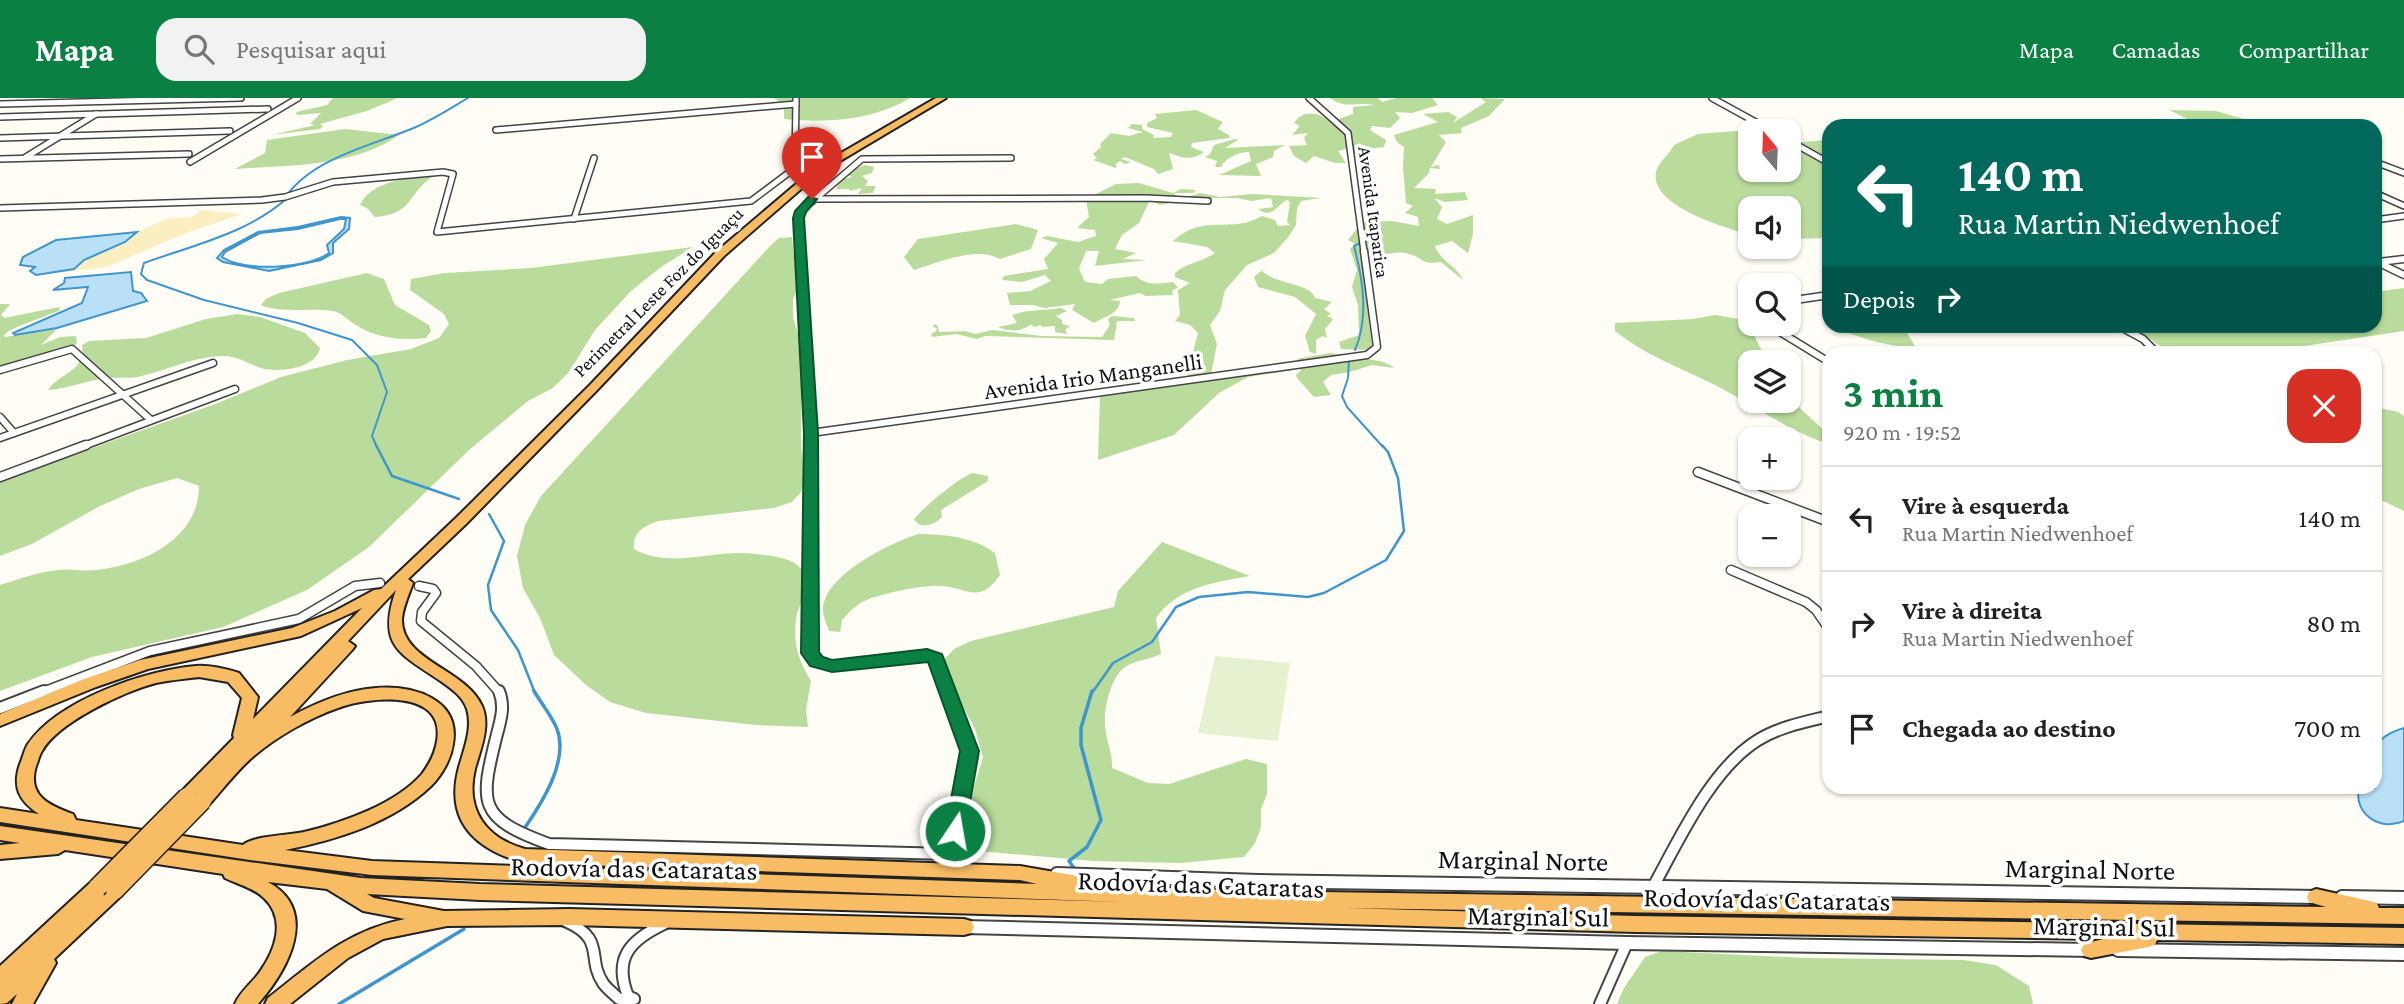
<!DOCTYPE html>
<html lang="pt">
<meta charset="utf-8">
<style>
:root{--surface:#fff;--page:#f2f2f2;--text:#222;--muted:#767676;--line:#e0e0e0;--accent:#0b8043}
body{margin:0;font-family:"Crimson Pro",serif;background:var(--page);color:var(--text);height:100vh;display:flex;flex-direction:column;font-size:26px;white-space:nowrap}
*{box-sizing:border-box;margin:0}
p{font-size:23px;color:var(--muted)}
.icon{flex:none;width:38px;height:38px;fill:none;stroke:currentColor;stroke-width:2;stroke-linecap:round;stroke-linejoin:round}
.map{position:relative;flex:1;overflow:hidden}
.side{position:absolute;left:1822px;top:248px;width:560px;height:448px;display:flex;flex-direction:column;background:var(--surface);border-radius:21px;box-shadow:0 2px 5px #0004}
.side>*{flex:none}
.hud{position:absolute;left:1822px;top:21px;width:560px;height:214px;border-radius:21px;box-shadow:0 2px 5px #0004;background:#00695c;color:#fff;overflow:hidden}
.needle{width:46px;rotate:341deg}
.controls{position:absolute;left:1738px;top:21px;display:grid;gap:14px}
.controls a{display:grid;place-items:center;width:63px;height:63px;border-radius:14px;background:var(--surface);box-shadow:0 2px 5px #0004;font-size:35px}
.pin{position:absolute;display:grid;place-items:center;width:60px;height:60px;color:#fff;margin:-72px -30px;border-radius:50% 50% 50% 0;rotate:-45deg;box-shadow:0 0 7px #0007}
.pin .icon{rotate:45deg}
.me{position:absolute;width:77px;margin:-38px;rotate:12deg;stroke-linejoin:round;filter:drop-shadow(0 0 5px #0008)}
.turn{display:flex;align-items:center;gap:24px;height:147px;padding:0 21px;font-size:32px}
.turn .icon{width:91px;height:91px;stroke-width:2.5}
.turn b{display:block;font-size:49px;line-height:60px}
.then{display:flex;align-items:center;height:66px;padding:0 21px;background:#0003;gap:14px;font-size:26px}
.round{display:grid;place-items:center;flex:none;width:74px;height:74px;border-radius:21px;background:var(--page)}
.headline{display:flex;align-items:center;justify-content:space-between;height:119px;padding:0 21px}
h1{font-size:42px;font-weight:700;line-height:52px;color:var(--accent)}
ul{padding:0;list-style:none}
li{display:flex;align-items:center;gap:21px;height:105px;padding:0 21px;border-top:2px solid var(--line)}
li div{flex:1}
li b{display:block;font-size:26px}
li em{font-style:normal}
header{display:flex;align-items:center;gap:42px;box-sizing:border-box;height:98px;padding:0 35px;background:var(--accent);color:#fff}
header strong{font-size:33px}
nav{display:flex;gap:38px;margin-inline-start:auto;font-size:24px}
.search{width:490px;height:63px;background:var(--page);display:flex;align-items:center;gap:18px;box-sizing:border-box;padding:0 24px;border-radius:21px;color:var(--muted);font-size:26px}
.map>svg:first-child{display:block}
</style>
<header>
<strong>Mapa</strong>
<div class="search"><svg class="icon" aria-label="search" viewBox="0 0 24 24"><circle cx="10" cy="10" r="6"/><path d="M15 15l6 6"/></svg>Pesquisar aqui</div>
<nav><a>Mapa</a><a>Camadas</a><a>Compartilhar</a></nav>
</header>
<div class="map">
<svg width="2404" height="906" viewBox="0 0 2404 906">
<rect width="100%" height="100%" fill="#fffdf5"/>
<g fill="#b9dc9c">
<polygon points="333,0 398,0 367,13 320,26 323,28 320,31 272,37 315,27 310,26 321,15 297,17 296,14 327,7"/>
<path d="M 774,0 L 910,0 C 872,23 826,25 784,21 L 784,8 Z"/>
<path d="M 1330,0 L 1378,0 L 1382,4 L 1396,0 L 1432,0 L 1438,7 L 1412,15 L 1395,14 L 1400,20 L 1390,30 L 1372,28 L 1370,32 L 1386,42 L 1384,49 L 1366,51 L 1362,54 L 1364,58 L 1355,60 L 1356,56 L 1351,53 L 1352,49 L 1338,53 L 1346,65 L 1335,65 L 1314,58 L 1306,65 L 1294,58 L 1289,48 L 1307,47 L 1304,40 L 1308,35 L 1292,37 L 1300,28 L 1294,25 C 1303,11 1319,14 1330,24 L 1353,16 L 1353,9 L 1374,7 C 1356,3 1347,12 1330,0 Z"/>
<path d="M 1481,0 L 1505,1 L 1489,18 L 1461,30 L 1462,35 L 1439,37 L 1446,44 L 1431,69 L 1439,67 L 1440,71 L 1430,70 L 1429,75 L 1414,90 L 1436,91 L 1435,96 L 1465,94 L 1468,102 L 1445,104 L 1434,100 L 1442,109 L 1437,121 L 1447,126 L 1473,117 L 1473,136 L 1468,155 L 1452,143 L 1435,148 C 1440,163 1457,168 1463,182 L 1441,164 C 1420,167 1426,161 1409,156 C 1390,150 1385,164 1360,149 L 1372,247 L 1367,252 L 1341,251 L 1339,244 L 1359,237 L 1358,207 L 1352,189 L 1357,172 L 1350,151 L 1355,146 L 1348,142 L 1362,124 L 1392,123 L 1419,128 L 1418,119 L 1405,115 L 1413,108 L 1406,105 L 1403,69 L 1404,49 L 1397,44 L 1394,37 L 1438,24 L 1423,16 L 1448,14 L 1457,19 L 1453,25 L 1486,4 Z"/>
<path d="M 1196,12 L 1223,24 L 1218,31 L 1229,37 L 1230,40 L 1192,45 L 1191,49 L 1204,54 C 1191,63 1183,60 1169,55 L 1173,71 L 1158,76 L 1154,71 L 1125,59 L 1121,61 L 1131,64 L 1125,66 L 1120,63 L 1116,66 L 1116,70 L 1093,62 L 1097,60 L 1093,56 L 1101,49 L 1100,46 L 1111,35 L 1129,38 L 1143,34 L 1128,30 L 1132,26 L 1142,27 L 1142,31 L 1154,37 L 1153,40 L 1171,39 L 1173,35 L 1147,29 L 1147,25 L 1157,20 L 1155,16 Z"/>
<polygon points="2169,12 2216,13 2269,28 2221,26 2202,28"/>
<path d="M 345,31 L 399,37 C 354,69 289,67 235,71 L 265,55 L 267,42 Z"/>
<path d="M 1736,33 L 1750,35 L 1750,72 L 1788,72 L 1789,45 L 1829,42 L 1829,140 L 1789,141 L 1788,110 L 1750,110 L 1750,137 C 1726,130 1649,108 1656,74 C 1659,63 1669,57 1674,47 L 1698,36 Z"/>
<path d="M 1235,41 L 1238,42 L 1225,50 L 1285,47 L 1274,53 L 1273,59 L 1256,66 L 1261,78 L 1219,77 L 1251,63 L 1249,54 C 1239,54 1225,60 1221,69 L 1215,69 L 1217,63 L 1205,59 L 1210,56 L 1214,47 Z"/>
<polygon points="865,67 874,69 872,75 862,78 868,83 865,88 876,88 873,95 858,96 862,90 849,93 850,91 836,91 840,82 852,79 845,75"/>
<path d="M 432,79 C 407,96 414,116 375,119 L 368,111 L 360,107 C 371,83 409,79 432,79 Z"/>
<path d="M 1139,85 L 1173,95 L 1181,91 L 1196,92 L 1193,95 L 1174,95 L 1180,103 L 1160,107 L 1150,102 L 1139,125 L 1122,137 L 1115,151 L 1136,155 L 1123,161 L 1147,162 L 1095,168 L 1099,153 L 1086,153 L 1079,171 L 1085,184 L 1102,186 L 1108,181 L 1136,178 C 1147,188 1159,186 1173,184 L 1178,189 L 1172,193 L 1173,197 L 1146,198 L 1140,195 L 1109,202 L 1120,203 C 1119,216 1104,219 1094,225 L 1072,212 L 1075,206 L 1045,210 L 1033,207 L 1010,207 L 1007,195 L 1030,193 L 1051,183 L 1045,177 L 1022,184 L 1002,182 L 1004,178 L 1048,171 L 1044,161 L 1058,145 L 1041,140 L 1047,138 L 1078,144 L 1096,138 L 1095,132 L 1077,130 L 1089,119 L 1086,101 L 1116,86 Z"/>
<path d="M 1200,95 L 1220,99 L 1253,96 L 1321,100 L 1301,103 L 1297,111 L 1296,127 L 1289,138 L 1274,155 L 1247,167 L 1225,192 L 1220,213 L 1210,227 L 1217,246 L 1211,276 L 1189,279 L 1181,272 L 1193,254 L 1198,235 L 1190,227 L 1175,223 L 1180,217 L 1178,192 L 1190,185 L 1175,179 L 1175,175 C 1184,166 1202,164 1215,155 L 1207,149 L 1173,143 C 1204,114 1230,137 1262,118 L 1275,122 L 1278,128 L 1290,127 L 1287,124 L 1290,104 L 1287,102 C 1278,106 1272,122 1258,111 L 1273,109 L 1271,100 L 1251,103 L 1237,100 L 1184,100 Z"/>
<path d="M 1016,126 L 1038,132 L 1031,151 L 1000,161 C 976,148 940,164 914,172 L 904,159 L 918,141 Z"/>
<path d="M 792,139 L 797,190 L 793,202 L 793,219 L 801,247 L 801,348 L 805,384 L 801,394 L 792,404 L 774,410 L 658,423 C 643,429 633,433 634,451 C 670,472 716,450 756,456 C 774,458 807,460 806,486 C 806,498 797,510 796,522 C 793,547 799,563 811,583 L 806,612 L 808,629 L 756,627 L 646,615 L 610,604 L 586,587 L 554,557 L 540,520 L 523,490 L 517,458 L 525,427 L 541,398 L 771,147 L 779,140 Z"/>
<path d="M 693,149 L 661,169 L 631,193 L 595,232 L 569,274 L 553,290 L 528,303 L 469,352 L 369,449 L 307,492 L 223,529 L 92,559 L 0,593 L 0,487 C 18,481 39,474 58,472 C 70,470 83,474 96,472 C 143,467 199,441 199,388 L 177,380 L 139,391 L 100,408 L 32,446 L 0,458 L 0,383 L 218,305 L 281,279 L 347,262 L 411,251 L 439,240 L 449,226 L 444,216 L 410,192 L 411,181 L 445,175 L 531,170 Z"/>
<path d="M 1266,169 L 1262,173 C 1275,186 1311,185 1315,200 L 1332,204 L 1324,211 L 1331,216 L 1327,218 L 1332,220 L 1332,223 L 1325,231 L 1327,240 L 1323,238 L 1316,242 L 1316,256 L 1310,254 L 1305,238 L 1316,216 L 1295,199 L 1258,189 L 1254,179 Z"/>
<path d="M 367,175 L 384,181 L 395,207 L 429,227 L 431,233 L 426,240 C 403,243 375,240 356,227 C 347,222 343,215 333,213 C 311,209 280,216 261,207 L 266,201 L 279,195 Z"/>
<polygon points="2404,190 2404,233 2298,249 2302,255 2171,255 2130,228 2375,228 2375,194"/>
<path d="M 0,206 L 10,206 L 1,217 L 4,220 L 59,209 L 60,212 C 48,218 9,230 4,237 L 5,239 L 57,231 L 41,247 L 60,239 L 76,238 L 77,246 L 0,271 Z"/>
<path d="M 1061,210 L 1067,213 L 1056,218 L 1062,222 L 1062,226 L 1070,228 L 1065,232 L 1067,236 L 1055,234 L 1055,228 L 1042,229 L 1041,227 L 1033,229 L 1032,226 C 1022,233 1011,235 998,229 L 1017,225 L 1012,217 C 1029,211 1042,213 1061,210 Z"/>
<path d="M 237,216 L 260,219 L 305,235 L 320,250 C 316,270 283,274 265,271 C 251,268 241,259 225,258 C 195,258 170,271 142,278 C 132,281 121,279 110,280 C 89,281 69,291 48,292 C 60,274 86,274 82,247 L 89,243 L 146,240 L 206,221 Z"/>
<path d="M 1715,217 L 1744,222 C 1754,235 1760,250 1768,264 L 1750,264 L 1750,303 L 1788,303 L 1789,300 L 1829,337 L 1829,346 C 1790,334 1755,308 1719,289 C 1684,271 1646,258 1615,233 L 1615,225 L 1693,221 Z"/>
<polygon points="1112,218 1134,220 1135,223 1117,223 1114,242 985,238 977,241 956,236 932,239 931,236 936,233 937,230 932,229 935,226 938,228 939,234 965,233 975,236 992,232 1042,238 1102,239 1110,227 1108,221"/>
<path d="M 1838,228 L 1903,228 L 1916,250 C 1888,248 1865,242 1839,231 Z"/>
<path d="M 1330,255 L 1343,257 L 1333,259 C 1348,259 1385,260 1394,270 L 1372,267 L 1350,274 L 1331,277 L 1323,284 L 1331,297 L 1314,299 L 1297,280 L 1296,277 L 1301,272 L 1300,269 L 1304,263 L 1296,261 Z"/>
<polygon points="1289,269 1293,272 1248,279 1219,295 1174,337 1098,362 1100,297"/>
<polygon points="2375,309 2398,314 2404,318 2404,413 2375,399"/>
<path d="M 972,375 L 988,378 L 988,383 L 941,412 L 942,419 C 935,427 920,432 914,421 C 925,408 956,382 972,375 Z"/>
<path d="M 918,436 C 944,436 974,439 995,455 L 1000,477 C 980,506 969,491 943,488 C 925,486 878,496 862,504 C 854,509 848,515 842,522 L 840,534 L 829,533 C 827,527 823,518 823,512 C 823,477 891,445 918,436 Z"/>
<path d="M 1162,444 L 1250,478 C 1215,484 1178,489 1156,520 L 1161,556 C 1151,561 1133,563 1125,569 C 1111,579 1104,609 1105,626 C 1105,641 1113,654 1112,670 L 1148,685 L 1169,686 L 1246,661 L 1267,666 L 1267,696 L 1261,711 L 1261,729 L 1255,745 L 1244,759 L 1180,765 L 1093,763 L 957,751 L 965,736 L 974,689 L 983,659 L 975,631 L 945,574 L 944,562 L 954,551 L 971,543 L 1114,509 L 1118,493 Z"/>
<polygon points="1662,853 1807,860 1963,862 1996,867 2029,888 2033,906 1617,906 1624,890 1645,859"/>
</g>
<polygon fill="#fbeec1" points="202,112 242,116 183,136 107,169 59,175 74,171 84,162 119,147 137,134 167,121 192,119"/>
<polygon fill="#e6f2cf" points="1215,558 1290,565 1278,643 1198,635"/>
<g fill="#b9e0f7" stroke="#3f96cf" stroke-width="2" fill-rule="evenodd">
<path d="M 341,119 L 350,120 L 349,131 L 333,145 L 333,155 L 321,162 L 269,173 L 223,164 L 217,160 L 224,152 L 258,134 L 298,129 ZM 340,121 L 346,121 L 344,131 L 327,147 L 329,155 C 308,171 243,174 222,159 L 225,154 L 260,135 L 298,131 Z"/>
<polygon points="137,134 125,144 84,162 74,171 36,177 30,173 35,169 20,167 23,159 56,142"/>
<polygon points="131,174 133,193 141,195 147,203 57,230 15,237 13,235 82,205 88,189 53,192 64,185 65,180"/>
<path d="M 2404,630 L 2404,723 C 2381,734 2353,716 2359,690 L 2375,690 C 2375,656 2367,641 2404,630 Z"/>
</g>
<g fill="none" stroke-linecap="round" stroke-linejoin="round">
<g stroke="#3f96cf" stroke-width="2">
<path d="M 287,97 C 315,59 374,47 416,29 C 434,21 451,10 468,0"/>
<path d="M 286,101 C 248,135 191,148 144,165 L 141,176 L 147,182 L 204,202 L 298,225 L 352,242 L 377,267 L 387,294 L 372,338 L 377,349"/>
<path d="M 1355,252 C 1369,219 1363,182 1354,148 L 1360,145"/>
<polyline points="1349,262 1348,280 1342,298 1347,309 1383,349"/>
</g>
<g stroke="#3f96cf" stroke-width="2.5">
<polyline points="376,347 392,378 459,401"/>
<polyline points="489,416 504,443 488,487 491,512 518,552 535,595"/>
<polyline points="1092,595 1113,565 1152,544 1176,509 1199,499 1248,494 1308,499 1324,495 1386,462 1404,433 1398,380 1388,354 1382,347"/>
</g>
<g stroke="#3f96cf" stroke-width="3.5">
<path d="M 524,731 C 542,705 569,663 557,631 C 552,618 541,605 534,593"/>
<polyline points="1074,770 1069,763 1087,749 1101,722 1081,647 1081,630 1092,593"/>
<polyline points="339,906 464,831"/>
</g>
<g stroke="#444" stroke-width="8">
<g id="minor-far3">
<polyline points="1309,0 1348,35 1364,154"/>
<polyline points="1712,0 1772,33"/>
<polyline points="0,6 241,0"/>
<polyline points="0,19 268,11"/>
<polyline points="496,32 796,6"/>
<polyline points="0,40 230,33"/>
<polyline points="1788,42 1829,65"/>
<polyline points="26,59 96,16"/>
<polyline points="0,61 189,56"/>
<polyline points="190,64 298,0"/>
<polyline points="2375,64 2404,75"/>
<polyline points="2375,95 2404,108"/>
<polyline points="812,101 1146,100 1208,103"/>
<polyline points="0,110 262,102 285,99 333,84 443,74 453,76 437,134 751,103 795,70 796,0"/>
<polyline points="574,121 594,60"/>
<polyline points="2375,122 2404,118"/>
<polyline points="801,154 801,113 862,61 1011,60"/>
</g>
</g>
<g stroke="#444" stroke-width="9">
<g id="minor-far2">
<polyline points="801,153 811,349"/>
<polyline points="2375,163 2404,177"/>
<polyline points="2379,164 2404,161"/>
<polyline points="1788,203 1829,197"/>
<polyline points="1750,209 1747,213 1750,215"/>
<polyline points="1767,226 1829,264"/>
<polyline points="2119,228 2143,241 2158,256"/>
<polyline points="0,272 72,251 151,322"/>
<polyline points="0,319 14,335"/>
<polyline points="811,335 1367,257 1377,249 1364,153"/>
<polyline points="0,340 213,265"/>
<polyline points="81,349 235,291"/>
</g>
</g>
<g stroke="#444" stroke-width="11">
<g id="minor-far1">
<polyline points="811,347 810,555 817,564 832,568 927,556 936,560 949,595"/>
<polyline points="1698,374 1829,424"/>
<polyline points="0,379 86,347"/>
<polyline points="1731,472 1806,504 1816,512 1829,531"/>
<polyline points="419,488 433,491 436,495 422,514 421,523 476,568 500,595"/>
<polyline points="40,595 150,553 299,521 355,488 380,485"/>
</g>
</g>
<g stroke="#444" stroke-width="14">
<g id="minor">
<path d="M 499,593 C 505,608 501,621 497,636 C 479,707 478,720 549,746 L 950,756"/>
<polyline points="0,610 44,593"/>
<polyline points="947,772 970,653 948,593"/>
<path d="M 1653,789 C 1679,742 1711,671 1758,642 C 1779,629 1805,624 1829,618"/>
<path d="M 565,823 C 607,841 586,860 603,885 C 607,891 614,896 619,901 L 634,901"/>
<path d="M 634,901 L 628,898 C 613,860 630,842 664,826"/>
<polyline points="1600,906 1627,845"/>
</g>
</g>
<g stroke="#444" stroke-width="16">
<g id="tertiary">
<polyline points="1057,776 1258,783 2319,799"/>
<polyline points="2342,799 2404,800"/>
<polyline points="964,829 1627,845 2092,852"/>
<polyline points="2118,852 2404,856"/>
</g>
</g>
<g stroke="#222" stroke-width="4">
<g id="trunk">
<path d="M 936,0 L 946,0 L 835,66 L 801,91 L 724,158 L 599,290 L 466,426 L 408,481 L 413,485 C 409,496 403,509 402,521 C 401,563 466,571 482,608 C 491,628 480,652 475,671 C 465,712 486,740 525,751 L 1020,768 L 1089,780 L 1096,783 L 1098,788 L 1257,793 L 2326,809 L 2309,804 L 2307,799 L 2309,794 L 2316,791 L 2370,803 L 2377,805 L 2379,810 L 2404,810 L 2404,826 L 1344,810 L 1635,818 L 2404,830 L 2404,846 L 2157,842 L 2155,847 L 2148,849 L 2091,860 L 2084,858 L 2081,852 L 2084,846 L 2103,841 L 1635,834 L 480,802 L 367,796 L 374,800 L 444,813 L 569,811 L 964,821 L 971,823 L 974,829 L 971,835 L 964,837 L 569,827 L 447,828 L 383,841 L 348,860 L 290,906 L 265,906 L 268,900 C 314,864 346,833 405,821 L 363,813 L 327,791 L 268,784 C 321,813 287,873 258,906 L 235,906 C 240,894 251,886 259,875 C 275,853 287,822 264,800 C 254,790 237,786 225,780 L 223,776 L 65,752 L 58,756 L 0,761 L 0,747 L 20,745 L 0,742 L 0,728 L 361,780 L 480,786 L 1123,804 L 372,777 L 250,762 L 0,724 L 0,710 L 39,716 C 19,703 12,689 20,666 C 23,660 24,652 28,646 C 58,602 146,572 196,568 C 209,567 226,571 239,575 L 258,599 L 253,621 L 362,510 L 301,538 L 148,571 L 96,589 L 0,628 L 0,616 L 84,581 L 140,562 L 292,530 L 335,513 L 374,492 L 381,491 L 456,420 L 591,286 L 716,154 L 795,87 L 829,62 ZM 396,492 C 376,549 401,556 442,584 C 452,591 463,599 467,611 C 473,630 464,651 459,669 C 444,724 476,752 525,765 L 1020,782 L 1037,786 L 372,763 L 285,752 C 336,742 392,725 431,688 C 442,677 451,661 453,646 C 461,601 413,587 376,590 C 345,592 316,605 290,619 L 352,552 L 355,548 L 348,543 ZM 199,579 L 228,584 L 242,600 L 233,637 L 234,640 L 181,694 L 178,699 L 181,704 L 187,706 L 193,703 L 196,708 L 202,710 L 208,708 C 223,691 238,671 255,657 C 278,638 309,620 338,610 C 368,599 446,590 437,643 C 435,656 430,665 422,676 C 396,706 342,725 304,734 C 290,737 252,738 243,747 L 76,722 L 73,716 C 49,707 27,698 36,668 C 38,664 39,657 42,653 C 58,624 125,593 156,585 C 170,582 185,581 199,579 Z"/>
<polygon points="97,782 104,785 106,789 115,784 122,787 124,792 122,797 54,861 56,865 33,906 12,906 17,896 7,905 0,906 0,868 90,785"/>
</g>
</g>
<use href="#minor-far3" stroke="#fff" stroke-width="5"/>
<use href="#minor-far2" stroke="#fff" stroke-width="6"/>
<use href="#minor-far1" stroke="#fff" stroke-width="8"/>
<use href="#minor" stroke="#fff" stroke-width="10"/>
<use href="#tertiary" stroke="#fff" stroke-width="12"/>
<use href="#trunk" fill="#f7bc64" fill-rule="evenodd"/>
<g stroke="#222" stroke-width="21" stroke-linecap="butt">
<g id="trunk-bridge">
<polyline points="97,790 187,699"/>
<polyline points="115,792 202,703"/>
</g>
</g>
<use href="#trunk-bridge" stroke="#f7bc64" stroke-width="18"/>
</g>
<polygon fill="#0b8043" stroke="#07532c" stroke-width="2" points="808,99 817,101 806,114 804,120 818,335 819,554 823,559 832,562 927,551 942,556 979,653 965,733 962,738 955,740 948,738 945,733 960,653 928,564 832,574 810,568 801,555 804,335 793,120 795,113"/>
<g text-anchor="middle" dominant-baseline="central" stroke-width="7" stroke-linejoin="round" paint-order="stroke">
<g font-size="19" fill="#111" stroke="#fff">
<text transform="translate(1374 114) rotate(82)">Avenida Itaparica</text>
<text transform="translate(658 194) rotate(-45)">Perimetral Leste Foz do Iguaçu</text>
</g>
<g font-size="23" fill="#111" stroke="#fff">
<text transform="translate(1093 278) rotate(-8)">Avenida Irio Manganelli</text>
</g>
<g font-size="28" fill="#111" stroke="#fff">
<text transform="translate(1523 762) rotate(1)">Marginal Norte</text>
<text transform="translate(634 770) rotate(1)">Rodovía das Cataratas</text>
<text transform="translate(2090 771) rotate(1)">Marginal Norte</text>
<text transform="translate(1201 786) rotate(2)">Rodovía das Cataratas</text>
<text transform="translate(1767 801) rotate(1)">Rodovía das Cataratas</text>
<text transform="translate(1538 818) rotate(1)">Marginal Sul</text>
<text transform="translate(2104 828) rotate(1)">Marginal Sul</text>
</g>
</g>
</svg>
<div class="controls">
<a><svg class="needle" viewBox="-14 -14 28 28"><path d="M0-13l5 13h-10z" fill="#e53935"/><path d="M0 13l5-13h-10z" fill="#767676"/></svg></a>
<a><svg class="icon" aria-label="sound" viewBox="0 0 24 24"><path d="M4 9h4l5-4v14l-5-4H4zM17 9q2 3 0 6"/></svg></a>
<a><svg class="icon" aria-label="search" viewBox="0 0 24 24"><circle cx="10" cy="10" r="6"/><path d="M15 15l6 6"/></svg></a>
<a><svg class="icon" aria-label="layers" viewBox="0 0 24 24"><path d="M12 4l9 5-9 5-9-5zM3 14l9 5 9-5"/></svg></a>
<a>+</a>
<a>−</a>
</div>
<div class="pin" style="left:812px;top:101px;background:#d93025"><svg class="icon" aria-label="arrive" viewBox="0 0 24 24"><path d="M6 21V4h12l-3 4 3 4H6"/></svg></div>
<svg class="me" style="left:955px;top:733px" viewBox="-20 -20 40 40"><circle r="17" fill="#0b8043" stroke="#fff" stroke-width="3"/><path d="M0-11L8 9 0 5-8 9z" fill="#fff"/></svg>
<div class="hud">
<div class="turn"><svg class="icon" aria-label="left" viewBox="0 0 24 24"><path d="M17 20v-9H6M10 6l-5 5 5 5"/></svg><div><b>140 m</b>Rua Martin Niedwenhoef</div></div>
<div class="then">Depois<svg class="icon" aria-label="right" viewBox="0 0 24 24"><path d="M7 20v-9h11M14 6l5 5-5 5"/></svg></div>
</div>
<section class="side">
<div class="headline"><div><h1>3 min</h1><p>920 m · 19:52</p></div><a class="round" style="background:#d93025;color:#fff"><svg class="icon" aria-label="close" viewBox="0 0 24 24"><path d="M6 6l12 12M18 6L6 18"/></svg></a></div>
<ul>
<li><svg class="icon" aria-label="left" viewBox="0 0 24 24"><path d="M17 20v-9H6M10 6l-5 5 5 5"/></svg><div><b>Vire à esquerda</b><p>Rua Martin Niedwenhoef</p></div><em>140 m</em></li>
<li><svg class="icon" aria-label="right" viewBox="0 0 24 24"><path d="M7 20v-9h11M14 6l5 5-5 5"/></svg><div><b>Vire à direita</b><p>Rua Martin Niedwenhoef</p></div><em>80 m</em></li>
<li><svg class="icon" aria-label="arrive" viewBox="0 0 24 24"><path d="M6 21V4h12l-3 4 3 4H6"/></svg><div><b>Chegada ao destino</b></div><em>700 m</em></li>
</ul>
</section>
</div>
